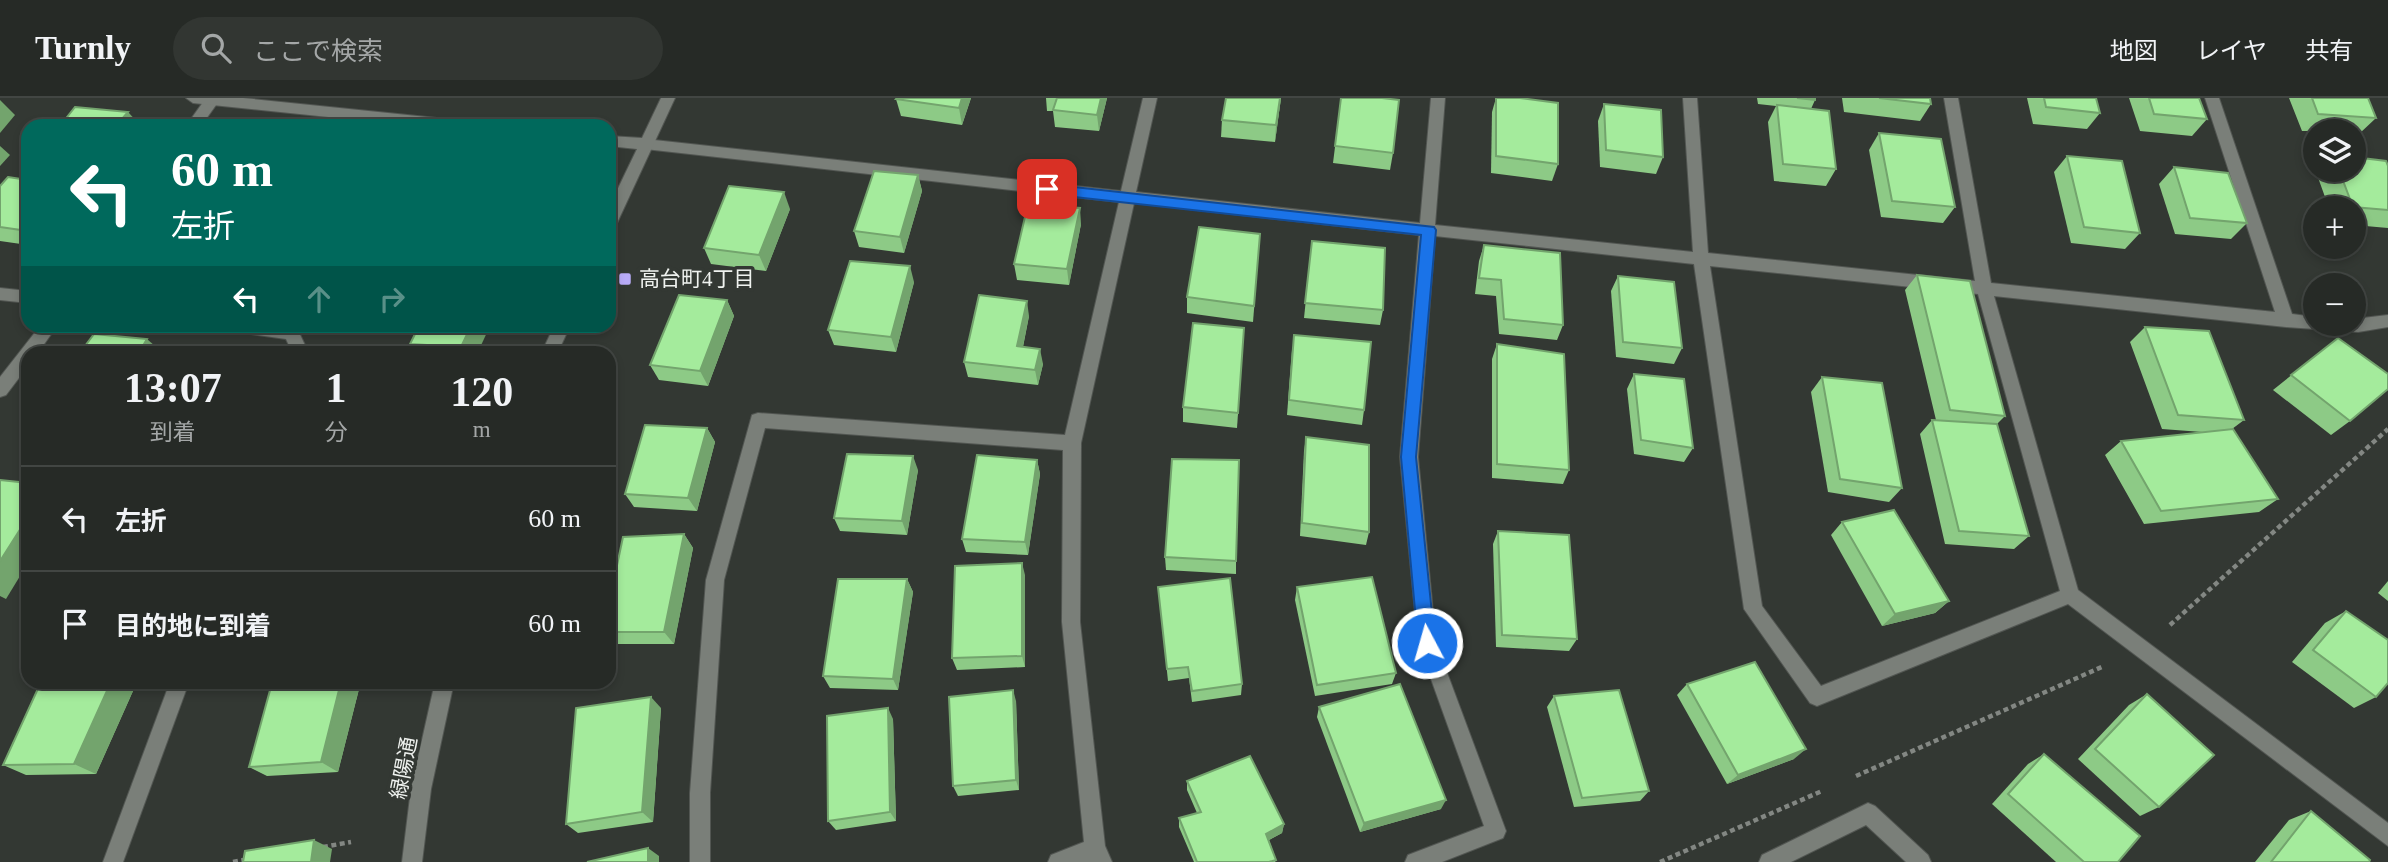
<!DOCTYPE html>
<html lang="ja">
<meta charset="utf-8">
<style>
:root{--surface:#262a26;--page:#323632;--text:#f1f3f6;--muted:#a4a7a7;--line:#424643}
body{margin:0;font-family:"Times New Roman","Noto Sans JP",serif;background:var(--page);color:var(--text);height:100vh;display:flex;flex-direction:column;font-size:26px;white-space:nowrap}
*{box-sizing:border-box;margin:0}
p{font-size:23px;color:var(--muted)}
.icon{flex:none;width:38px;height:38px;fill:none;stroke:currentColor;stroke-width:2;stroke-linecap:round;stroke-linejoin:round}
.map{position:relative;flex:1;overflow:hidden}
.panel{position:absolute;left:21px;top:248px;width:595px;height:343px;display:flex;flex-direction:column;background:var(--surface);border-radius:21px;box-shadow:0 4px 10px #0003,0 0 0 2px var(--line)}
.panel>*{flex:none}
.hud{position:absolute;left:21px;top:21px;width:595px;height:214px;border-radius:21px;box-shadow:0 4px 10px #0003,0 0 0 2px var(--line);background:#00695c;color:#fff;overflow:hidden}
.controls{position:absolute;left:2303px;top:21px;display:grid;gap:14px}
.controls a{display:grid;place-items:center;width:63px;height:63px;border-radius:50%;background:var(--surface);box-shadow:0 4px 10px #0003,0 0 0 2px var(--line);font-size:35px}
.pin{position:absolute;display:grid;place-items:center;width:60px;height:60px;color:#fff;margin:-30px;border-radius:14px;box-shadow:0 4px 10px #0006}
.me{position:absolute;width:77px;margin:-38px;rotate:354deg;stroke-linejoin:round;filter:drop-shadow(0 0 5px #0008)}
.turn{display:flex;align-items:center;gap:24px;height:147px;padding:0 35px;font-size:32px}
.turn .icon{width:91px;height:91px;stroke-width:2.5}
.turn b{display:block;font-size:49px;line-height:60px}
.lanes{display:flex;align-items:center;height:66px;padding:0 35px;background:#0003;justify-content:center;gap:35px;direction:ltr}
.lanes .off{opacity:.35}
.eta{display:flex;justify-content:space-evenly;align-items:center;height:119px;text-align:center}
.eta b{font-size:42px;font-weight:700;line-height:49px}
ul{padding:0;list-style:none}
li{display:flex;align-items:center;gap:21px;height:105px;padding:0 35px;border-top:2px solid var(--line)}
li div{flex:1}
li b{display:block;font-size:26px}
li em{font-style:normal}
header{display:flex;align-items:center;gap:42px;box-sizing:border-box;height:98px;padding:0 35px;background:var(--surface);border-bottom:2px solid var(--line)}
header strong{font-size:33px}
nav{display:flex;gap:38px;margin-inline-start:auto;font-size:24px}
.search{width:490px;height:63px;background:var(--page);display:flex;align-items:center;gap:18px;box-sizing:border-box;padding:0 24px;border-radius:38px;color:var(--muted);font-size:26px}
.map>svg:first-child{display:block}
</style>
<header>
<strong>Turnly</strong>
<div class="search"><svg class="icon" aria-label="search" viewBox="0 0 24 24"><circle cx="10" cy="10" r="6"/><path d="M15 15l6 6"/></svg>ここで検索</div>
<nav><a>地図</a><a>レイヤ</a><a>共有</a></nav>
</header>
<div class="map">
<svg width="2388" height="764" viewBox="0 0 2388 764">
<rect width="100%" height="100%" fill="#333833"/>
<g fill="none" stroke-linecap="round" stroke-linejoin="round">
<g stroke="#525652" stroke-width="2">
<g id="minor">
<polygon points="206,0 221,0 201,28 186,28"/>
<path d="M 1143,0 L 1157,0 L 1136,94 L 1420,125 L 1431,0 L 1445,0 L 1435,127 L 1693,154 L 1683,0 L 1697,0 L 1708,155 L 1975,183 L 1944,0 L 1958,0 L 1991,185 L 2275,214 L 2205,0 L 2219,0 L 2292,216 L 2315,219 L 2315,226 L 2354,226 L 2354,221 L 2388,217 L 2388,229 L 2358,234 L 2286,229 L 1994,198 L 2078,492 L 2388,725 L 2388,748 L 2068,506 L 1817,608 L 1810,605 L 1744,511 L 1694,166 L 1435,138 L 1418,359 L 1436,545 L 1506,733 L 1503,740 L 1442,764 L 1405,764 L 1408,757 L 1484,728 L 1418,545 L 1400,359 L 1419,137 L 1134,105 L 1081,345 L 1080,524 L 1105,748 L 1112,764 L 1048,764 L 1051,757 L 1084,744 L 1062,524 L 1063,352 L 765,330 L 724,482 L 710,695 L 710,764 L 690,764 L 690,695 L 706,482 L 752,317 L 758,315 L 1065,337 L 1119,104 L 645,51 L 640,50 L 638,46 L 640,42 L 645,41 L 1121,93 ZM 1710,168 L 1978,196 L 2060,493 L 1821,588 L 1762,508 Z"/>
<polygon points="0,190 28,193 28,205 0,202"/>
<polygon points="40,228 57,228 37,256 28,256 28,268 6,297 0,299 0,279"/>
<polygon points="229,228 283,228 297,230 309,256 293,256 286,241 237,234"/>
<polygon points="170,584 189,584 123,764 103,764"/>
<polygon points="1868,705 1875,708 1928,757 1931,764 1906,764 1866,727 1791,764 1759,764 1762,757"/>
</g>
</g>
<g stroke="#525652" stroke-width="2">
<g id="tertiary">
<polygon points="186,0 243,0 466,23 473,28 415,28 193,5"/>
<polygon points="661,0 675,0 617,125 609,131 609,109 637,51 609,48 609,38 642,40"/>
<polygon points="554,228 570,228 557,256 541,256"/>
<polygon points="435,584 454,584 431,691 422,764 402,764 411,691"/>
</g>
</g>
<g stroke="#838783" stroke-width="4.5" stroke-dasharray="5 3.5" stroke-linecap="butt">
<polyline points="2170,527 2388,331"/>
<polyline points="1856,678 2104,568"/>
<polyline points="323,749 351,744"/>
<polyline points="233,764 249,761"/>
<polyline points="1660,764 1822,693"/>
</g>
<use href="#minor" fill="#7a7f79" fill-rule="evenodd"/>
<use href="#tertiary" fill="#7a7f79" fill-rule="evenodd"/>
</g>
<g fill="#8dca86">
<polygon points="971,0 962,27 901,18 896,1"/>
<polygon points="1046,0 1107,0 1099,33 1055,29 1053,13 1047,13"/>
<polygon points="1226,0 1281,0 1275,44 1221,39 1222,22"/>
<polygon points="1341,0 1393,55 1390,72 1333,65"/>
<polygon points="1496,0 1520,0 1558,66 1552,83 1491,75 1492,14"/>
<polygon points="1757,0 1815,0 1815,2 1811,11 1836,71 1826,88 1774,83 1768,24 1776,8 1758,6"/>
<polygon points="1842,0 1930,0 1931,6 1920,23 1844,14"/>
<polygon points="2027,0 2096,0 2100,15 2087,31 2033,26"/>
<polygon points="2129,0 2199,0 2207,21 2192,38 2140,33"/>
<polygon points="2289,0 2368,0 2376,20 2359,36 2354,36 2354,33 2302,33"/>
<polygon points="1604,6 1663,59 1656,76 1600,69 1598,23"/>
<polygon points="1879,35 1955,109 1943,125 1881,119 1869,52"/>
<polygon points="2067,58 2140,135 2125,151 2071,145 2054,74"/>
<polygon points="2388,68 2388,130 2354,127 2354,110 2329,110 2316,74 2318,72 2354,72"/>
<polygon points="2174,69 2247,125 2231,141 2175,136 2159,86"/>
<polygon points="918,77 922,93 904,155 859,149 854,133"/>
<polygon points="28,82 28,147 0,143 0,88"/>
<polygon points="790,111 766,173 711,166 704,150"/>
<polygon points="1081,126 1069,187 1017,182 1014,166"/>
<polygon points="1260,136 1253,224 1187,215 1187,199"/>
<polygon points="1312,143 1383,212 1380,227 1304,220"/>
<polygon points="1484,147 1563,227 1557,242 1499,236 1496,198 1475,196 1479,163"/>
<polygon points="1917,177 2005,318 1997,326 2029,438 2014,451 1945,446 1920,336 1932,322 1936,322 1905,192"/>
<polygon points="1618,178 1682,250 1674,266 1616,259 1611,193"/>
<polygon points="914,184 896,254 834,247 828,232"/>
<polygon points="727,202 734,218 708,288 659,282 650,267"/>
<polygon points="1029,218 1023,249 1043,266 1038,287 968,279 964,264"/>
<polygon points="419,228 477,256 418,256 410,246"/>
<polygon points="2145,229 2244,322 2232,331 2278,401 2259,414 2144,426 2105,357 2121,343 2202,334 2162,331 2130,244"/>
<polygon points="1244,230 1237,330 1183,324 1183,309"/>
<polygon points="2338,240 2350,323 2331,337 2273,292"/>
<polygon points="1497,246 1569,372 1563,386 1492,380 1492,261"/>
<polygon points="1292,252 1364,312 1362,327 1287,317"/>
<polygon points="1634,276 1693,350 1684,364 1634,356 1627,291"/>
<polygon points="1822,279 1902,390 1889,404 1828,394 1811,294"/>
<polygon points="707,330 715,344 697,413 634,409 625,396"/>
<polygon points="1306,339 1369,434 1366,447 1300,438 1304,353"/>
<polygon points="1037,362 1040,376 1028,457 966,454 962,441"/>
<polygon points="918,372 907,437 840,433 834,420"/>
<polygon points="1842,424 1949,503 1935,515 1882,528 1831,437"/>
<polygon points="1498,433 1577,541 1569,553 1496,549 1493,446"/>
<polygon points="684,436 693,450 674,546 613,546 609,542 609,505"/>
<polygon points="1165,459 1236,463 1236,476 1166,472"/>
<polygon points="1025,477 1025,569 957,572 952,560"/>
<polygon points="907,481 913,494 898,592 830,590 823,578"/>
<polygon points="2388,483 2388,503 2378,495"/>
<polygon points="1158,489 1242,586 1241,597 1192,604 1189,580 1168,583"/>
<polygon points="1297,489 1396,575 1392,586 1315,598 1295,502"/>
<polygon points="2346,513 2376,599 2354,610 2292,564 2325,525"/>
<polygon points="41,584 137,584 96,676 26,677 3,667"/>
<polygon points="1687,586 1794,661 1727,686 1677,597"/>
<polygon points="359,591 338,674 267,678 249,669"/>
<polygon points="2147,596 2159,709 2140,718 2078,661 2129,607"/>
<polygon points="1554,598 1649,693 1640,703 1574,709 1547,609"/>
<polygon points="1016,603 1019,692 958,698 953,688"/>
<polygon points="1319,609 1441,711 1360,734 1317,619"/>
<polygon points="661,610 653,724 578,735 566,726"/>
<polygon points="893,621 896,723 836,732 828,723"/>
<polygon points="2044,656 2118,764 2056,764 1992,706 2028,666"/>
<polygon points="1187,683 1284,726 1282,735 1269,742 1276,762 1275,764 1194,764 1179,729 1179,720 1197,715 1187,692"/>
<polygon points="2311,713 2369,764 2255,764 2289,722"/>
</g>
<g fill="#73a46d">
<polygon points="962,0 971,0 962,27 959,10"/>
<polygon points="1101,0 1107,0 1099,33 1097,17"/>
<polygon points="1280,0 1281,0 1275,44 1276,27"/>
<polygon points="0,2 15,17 0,35"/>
<polygon points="128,14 141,28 116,28"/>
<polygon points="0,48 10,57 0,68"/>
<polygon points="918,77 922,93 904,155 900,139"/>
<polygon points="784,94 790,111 766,173 759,157"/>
<polygon points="1080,110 1081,126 1069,187 1067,171"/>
<polygon points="910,168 914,184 896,254 891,239"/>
<polygon points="727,202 734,218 708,288 700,273"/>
<polygon points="1027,203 1029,218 1020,263 1017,248"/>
<polygon points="471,228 490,228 477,256 467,256 461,249"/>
<polygon points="147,241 164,256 138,256"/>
<polygon points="1040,251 1043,266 1038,287 1035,272"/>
<polygon points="707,330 715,344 697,413 688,400"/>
<polygon points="913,358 918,372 907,437 902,423"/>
<polygon points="1037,362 1040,376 1028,457 1025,444"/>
<polygon points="28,419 28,465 6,501 0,498 0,463"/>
<polygon points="684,436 693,450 674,546 664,534"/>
<polygon points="1022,465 1025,477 1025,569 1022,558"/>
<polygon points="907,481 913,494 898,592 893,581"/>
<polygon points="1949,503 1935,515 1882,528 1895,516"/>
<polygon points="111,584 137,584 96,676 74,666"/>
<polygon points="341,584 350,584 359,591 338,674 321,664"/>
<polygon points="1013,592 1016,603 1019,692 1016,682"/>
<polygon points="651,599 661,610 653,724 642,714"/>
<polygon points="888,610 893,621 896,723 890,714"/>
<polygon points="1806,651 1794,661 1727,686 1738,677"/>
<polygon points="1446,702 1441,711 1360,734 1364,725"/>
<polygon points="1284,726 1282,735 1265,744 1266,736"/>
<polygon points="314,742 332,751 330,764 311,764"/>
<polygon points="648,750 659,758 659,764 648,764"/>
</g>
<g fill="#a4eb9c" stroke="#73a46d" stroke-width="2">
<polygon points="897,0 962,0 959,10 896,1"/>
<polygon points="1057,0 1101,0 1097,17 1053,12"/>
<polygon points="1226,0 1280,0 1276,27 1222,22"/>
<polygon points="1341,0 1382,0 1399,2 1393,55 1335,48"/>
<polygon points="1496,0 1520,0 1558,5 1558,66 1496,58"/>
<polygon points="1797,0 1815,0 1815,2"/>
<polygon points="1879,0 1930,0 1931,6"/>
<polygon points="2044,0 2096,0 2100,15 2046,9"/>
<polygon points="2149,0 2199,0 2207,21 2154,16"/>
<polygon points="2312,0 2368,0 2376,20 2318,16"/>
<polygon points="1604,6 1661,12 1663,59 1606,52"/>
<polygon points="1777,7 1829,13 1836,71 1783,66"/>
<polygon points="75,9 128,14 116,28 60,28"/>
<polygon points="262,21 323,26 322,28 258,28"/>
<polygon points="1879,35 1941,41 1955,109 1892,103"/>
<polygon points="2067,58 2122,63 2140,135 2084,129"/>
<polygon points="2354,59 2386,63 2388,68 2388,112 2353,109 2339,72 2354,72"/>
<polygon points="2174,69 2228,75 2247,125 2190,120"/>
<polygon points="874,73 918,77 900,139 854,133"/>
<polygon points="8,79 28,82 28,133 0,129 0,88"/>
<polygon points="729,88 784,94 759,157 704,150"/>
<polygon points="1028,106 1080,110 1067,171 1014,166"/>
<polygon points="1199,129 1260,136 1254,208 1187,199"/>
<polygon points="1312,143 1385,150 1383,212 1305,205"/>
<polygon points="1484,147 1560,155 1563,227 1504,221 1501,182 1479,180"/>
<polygon points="850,163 910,168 891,239 828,232"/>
<polygon points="1917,177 1970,183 2005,318 1950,312"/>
<polygon points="1618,178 1674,184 1682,250 1623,244"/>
<polygon points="679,197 727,202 700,273 650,267"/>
<polygon points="979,197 1027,203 1017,248 1040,251 1035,272 964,264"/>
<polygon points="1193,225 1244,230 1238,315 1183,309"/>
<polygon points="419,228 471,228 461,249 410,246"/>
<polygon points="2145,229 2209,233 2244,322 2178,317"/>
<polygon points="94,236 147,241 138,256 79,256"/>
<polygon points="1294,237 1371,244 1364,312 1289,302"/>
<polygon points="2338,240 2388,276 2388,291 2350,323 2291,277"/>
<polygon points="1497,246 1564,256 1569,372 1497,366"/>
<polygon points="1634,276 1684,281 1693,350 1641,342"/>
<polygon points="1822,279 1882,285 1902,390 1840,381"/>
<polygon points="1932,322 1997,326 2029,438 1959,433"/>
<polygon points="645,327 707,330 688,400 625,396"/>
<polygon points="2233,331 2278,401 2161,413 2121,343"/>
<polygon points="1306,339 1369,347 1369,434 1302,425"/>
<polygon points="847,356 913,358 902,423 834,420"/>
<polygon points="977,357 1037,362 1025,444 962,441"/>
<polygon points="1172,361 1239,362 1236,463 1165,459"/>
<polygon points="0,382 28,385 28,419 0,463"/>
<polygon points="1894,412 1949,503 1895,516 1842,424"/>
<polygon points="1498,433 1569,437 1577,541 1502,537"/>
<polygon points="684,436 664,534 609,534 609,505 623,439"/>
<polygon points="1022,465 1022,558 952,560 955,468"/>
<polygon points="1372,479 1396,575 1317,587 1297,489"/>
<polygon points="1230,480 1242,586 1192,593 1188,569 1167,571 1158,489"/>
<polygon points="838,481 907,481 893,581 823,578"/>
<polygon points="2346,513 2388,542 2388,585 2376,599 2313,552"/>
<polygon points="1755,564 1806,651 1738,677 1687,586"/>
<polygon points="41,584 111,584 74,666 3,667"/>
<polygon points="281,584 341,584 321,664 249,669 272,585"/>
<polygon points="1400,586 1446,702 1364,725 1319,609"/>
<polygon points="1013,592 1016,682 953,688 949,599"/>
<polygon points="1619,592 1649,693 1582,700 1554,598"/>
<polygon points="2147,596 2214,657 2159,709 2095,651"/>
<polygon points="651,599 642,714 566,726 576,610"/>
<polygon points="888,610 890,714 828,723 827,618"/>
<polygon points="2044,656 2140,738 2118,764 2084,764 2008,696"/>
<polygon points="1250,658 1284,726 1266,736 1276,762 1269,764 1197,764 1179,720 1201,714 1187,683"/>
<polygon points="2311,713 2370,762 2369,764 2271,764"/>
<polygon points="314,742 311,764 243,764 245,753"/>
<polygon points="648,750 648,764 587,764"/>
</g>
<polygon fill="#1a73e8" stroke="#114b97" stroke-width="2" points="1047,86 1434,129 1436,132 1416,359 1435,545 1433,551 1427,553 1421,551 1418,545 1401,359 1421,137 1047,96 1040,91"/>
<rect fill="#b8abf7" stroke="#333833" stroke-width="2.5" x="618" y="174" width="14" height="14" rx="3.5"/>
<g text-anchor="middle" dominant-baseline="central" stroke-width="7" stroke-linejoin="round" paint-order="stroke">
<g font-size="21" fill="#eff2ef" stroke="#333833" text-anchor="start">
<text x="639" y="181">高台町4丁目</text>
</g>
<g font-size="21" fill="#eff2ef" stroke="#333833">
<text transform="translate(404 670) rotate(-79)">緑陽通</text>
</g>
</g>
</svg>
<div class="controls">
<a><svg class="icon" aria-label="layers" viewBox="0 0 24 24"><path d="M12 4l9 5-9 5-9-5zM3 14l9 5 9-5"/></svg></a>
<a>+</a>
<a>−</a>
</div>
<div class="pin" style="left:1047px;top:91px;background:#d93025"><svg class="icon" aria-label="arrive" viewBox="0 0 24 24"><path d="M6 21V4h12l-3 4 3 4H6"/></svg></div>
<svg class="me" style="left:1427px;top:545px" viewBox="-20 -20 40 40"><circle r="17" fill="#1a73e8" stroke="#fff" stroke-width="3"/><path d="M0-11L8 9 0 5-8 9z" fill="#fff"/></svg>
<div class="hud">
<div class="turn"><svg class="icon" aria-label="left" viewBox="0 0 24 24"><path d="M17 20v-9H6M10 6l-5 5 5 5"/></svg><div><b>60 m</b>左折</div></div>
<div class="lanes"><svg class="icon" aria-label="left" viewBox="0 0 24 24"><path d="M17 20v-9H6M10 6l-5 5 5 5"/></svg><svg class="icon off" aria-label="ahead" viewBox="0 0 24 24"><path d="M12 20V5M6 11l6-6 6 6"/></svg><svg class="icon off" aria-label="right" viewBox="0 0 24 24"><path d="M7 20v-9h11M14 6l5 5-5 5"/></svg></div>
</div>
<section class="panel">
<div class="eta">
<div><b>13:07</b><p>到着</p></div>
<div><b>1</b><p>分</p></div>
<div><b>120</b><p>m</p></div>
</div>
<ul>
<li><svg class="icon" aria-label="left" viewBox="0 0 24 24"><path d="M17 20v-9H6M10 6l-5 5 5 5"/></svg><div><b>左折</b></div><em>60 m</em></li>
<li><svg class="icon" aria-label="arrive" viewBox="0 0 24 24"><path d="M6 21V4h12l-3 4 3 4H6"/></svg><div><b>目的地に到着</b></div><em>60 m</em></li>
</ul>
</section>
</div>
